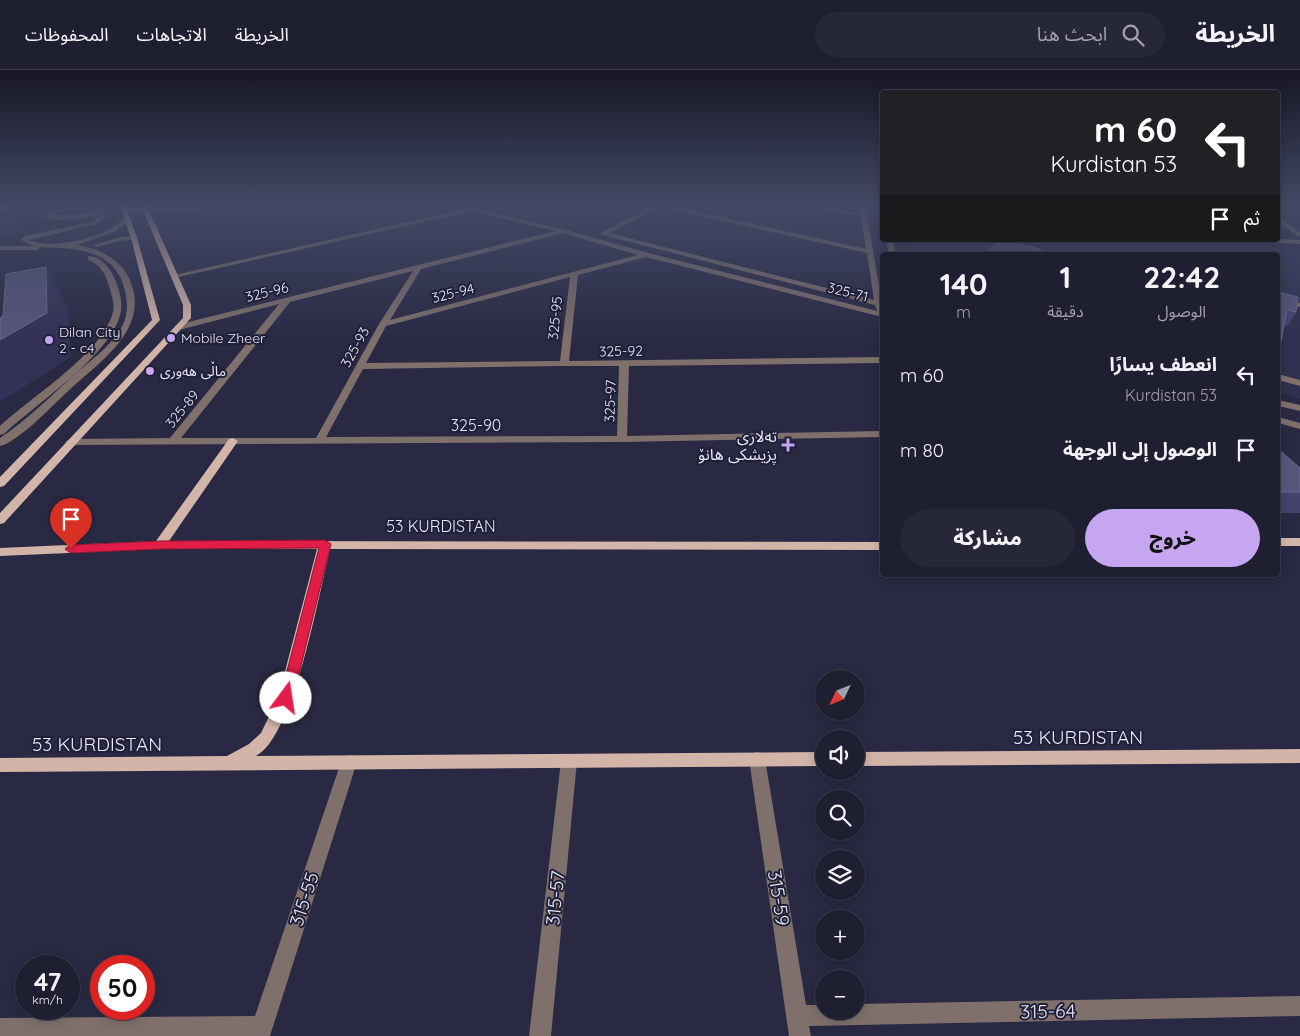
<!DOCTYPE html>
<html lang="ar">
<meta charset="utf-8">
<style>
:root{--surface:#1f1f32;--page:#27273a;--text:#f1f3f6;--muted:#a1a2ac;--line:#3c3d4d;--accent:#c6a6f0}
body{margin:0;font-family:Quicksand,"Noto Sans Arabic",sans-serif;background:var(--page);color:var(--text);direction:rtl;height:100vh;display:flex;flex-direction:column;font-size:19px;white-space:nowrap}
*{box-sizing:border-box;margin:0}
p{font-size:16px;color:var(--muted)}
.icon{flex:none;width:28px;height:28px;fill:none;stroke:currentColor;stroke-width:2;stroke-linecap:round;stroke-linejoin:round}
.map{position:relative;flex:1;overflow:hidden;direction:ltr}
.details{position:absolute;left:880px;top:182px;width:400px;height:325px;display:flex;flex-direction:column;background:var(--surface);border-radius:5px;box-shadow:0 2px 12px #0003,0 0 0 1px var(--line);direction:rtl}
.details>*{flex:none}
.banner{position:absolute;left:880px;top:20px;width:400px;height:152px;border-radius:5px;box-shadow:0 2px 12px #0003,0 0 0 1px var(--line);direction:rtl;background:#202124;color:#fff;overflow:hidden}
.needle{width:32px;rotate:227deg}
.buttons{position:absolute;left:815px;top:600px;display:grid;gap:10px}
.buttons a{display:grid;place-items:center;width:50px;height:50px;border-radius:50%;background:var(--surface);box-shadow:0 2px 12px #0003,0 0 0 1px var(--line);font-size:25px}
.speed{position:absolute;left:15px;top:885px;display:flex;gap:10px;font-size:25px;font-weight:700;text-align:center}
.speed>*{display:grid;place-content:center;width:65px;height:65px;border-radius:50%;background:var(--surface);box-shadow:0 2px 12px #0003,0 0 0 1px var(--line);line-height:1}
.speed small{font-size:12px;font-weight:400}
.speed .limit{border:8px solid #d22;background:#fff;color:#111}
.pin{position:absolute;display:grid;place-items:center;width:42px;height:42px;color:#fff;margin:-51px -21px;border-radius:50% 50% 50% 0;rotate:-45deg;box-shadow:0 0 5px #0007}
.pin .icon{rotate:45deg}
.me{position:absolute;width:55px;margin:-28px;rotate:14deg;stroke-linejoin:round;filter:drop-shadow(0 0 4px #0008)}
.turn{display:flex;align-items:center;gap:18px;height:105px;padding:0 20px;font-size:22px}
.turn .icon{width:65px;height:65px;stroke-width:2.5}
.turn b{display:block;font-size:35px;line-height:42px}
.then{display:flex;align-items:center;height:48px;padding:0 20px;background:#0003;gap:10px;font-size:19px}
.eta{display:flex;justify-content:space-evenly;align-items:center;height:85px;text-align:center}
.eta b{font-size:30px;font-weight:800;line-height:35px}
.primary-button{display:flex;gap:10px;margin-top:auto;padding:10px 20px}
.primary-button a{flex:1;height:58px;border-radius:30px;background:var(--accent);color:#111;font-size:20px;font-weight:800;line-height:58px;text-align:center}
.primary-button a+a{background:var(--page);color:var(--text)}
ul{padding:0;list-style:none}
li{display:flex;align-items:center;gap:15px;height:75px;padding:0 20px}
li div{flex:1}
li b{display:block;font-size:19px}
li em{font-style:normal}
header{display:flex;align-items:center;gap:30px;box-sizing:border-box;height:70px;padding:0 25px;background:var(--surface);border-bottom:1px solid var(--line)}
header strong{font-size:24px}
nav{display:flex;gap:28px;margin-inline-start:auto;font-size:18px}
.search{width:350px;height:45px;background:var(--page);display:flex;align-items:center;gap:12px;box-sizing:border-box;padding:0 18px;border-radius:28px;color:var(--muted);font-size:19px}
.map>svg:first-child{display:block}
</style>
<header>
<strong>الخريطة</strong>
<div class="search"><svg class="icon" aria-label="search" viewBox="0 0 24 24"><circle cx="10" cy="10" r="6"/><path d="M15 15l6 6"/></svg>ابحث هنا</div>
<nav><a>الخريطة</a><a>الاتجاهات</a><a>المحفوظات</a></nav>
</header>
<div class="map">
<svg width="1300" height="966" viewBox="0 0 1300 966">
<rect width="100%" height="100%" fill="#292943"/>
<polygon fill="#303050" points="910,170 1148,170 1300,178 1300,329 1278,323 1278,185 915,185"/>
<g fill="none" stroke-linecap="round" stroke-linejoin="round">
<g fill="#7f706b" fill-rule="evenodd">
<path d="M 71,136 L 85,136 L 58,143 L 52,146 L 98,142 L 96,136 L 102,136 L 106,147 L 96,154 L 29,170 C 51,179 90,170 110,159 C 117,155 122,147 130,148 L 130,150 L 114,162 L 77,175 C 99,179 118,187 129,208 C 153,260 97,293 65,324 C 51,337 18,372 0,376 L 0,368 C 27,350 51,326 75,304 C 91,290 110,277 121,258 C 128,247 128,234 125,221 C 116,179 76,178 39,177 L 40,178 L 37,180 L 0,180 L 0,176 L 34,176 L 24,172 L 21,169 L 25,166 L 92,152 L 100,146 L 52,151 L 44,146 L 54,140 Z"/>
<polygon points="190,136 263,136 260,138 125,142 122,140 125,138"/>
<path d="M 455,136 L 467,136 L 566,160 L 649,183 L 877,241 L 875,235 L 599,164 L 652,136 L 671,136 L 866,179 L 861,147 L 809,136 L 823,136 L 860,144 L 859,136 L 865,136 L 882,231 L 882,242 L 881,242 L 882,247 L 646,187 L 578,205 L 569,291 L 882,287 L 882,293 L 629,296 L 627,366 L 882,361 L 882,367 L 622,372 L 70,375 L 65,372 L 70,369 L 170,368 L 279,234 L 179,260 L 175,257 L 176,255 L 555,161 L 472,141 L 174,208 L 170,206 L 464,139 ZM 660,137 L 867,183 L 874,230 L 609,163 ZM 563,163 L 638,185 L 390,250 L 421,199 ZM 413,201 L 379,254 L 316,368 L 181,368 L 290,232 ZM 570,207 L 560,291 L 366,293 L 386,256 ZM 560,296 L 619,296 L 617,366 L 326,367 L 363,299 Z"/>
<polygon points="878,136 882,136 882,145 879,143"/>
<polygon points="1278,147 1300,162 1300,166 1297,165 1278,152"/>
<polygon points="134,166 136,167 136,169 120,171 97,177 94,175 120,167"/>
<polygon points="1278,169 1300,170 1300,174 1268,172 1265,170"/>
<polygon points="886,170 892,170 897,185 889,185"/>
<path d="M 88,186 C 99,186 107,195 112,203 C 117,213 123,229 121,240 C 116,282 34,335 4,364 L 0,365 L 0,356 C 31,327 103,283 113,242 C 115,233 111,224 109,216 C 105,203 101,195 88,190 Z"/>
<polygon points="1278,229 1300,233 1300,237 1278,233"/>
<polygon points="1278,304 1300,310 1300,316 1278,310"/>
<polygon points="1278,330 1300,335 1300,341 1278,336"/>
<polygon points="1278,347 1300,353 1300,359 1278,353"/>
<polygon points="757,682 763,684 765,689 806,935 824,935 824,941 856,941 856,934 1300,926 1300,946 809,956 811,966 789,966 749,689 751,684"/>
<polygon points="569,684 575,686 577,691 551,966 529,966 561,691 563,686"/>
<polygon points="349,685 355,687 357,692 270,966 0,966 0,948 255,946 341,692 343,687"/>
</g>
<g fill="#d3b4a8" fill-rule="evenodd">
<polygon points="120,136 126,136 137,168 160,250 4,416 0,417 0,407 152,250 131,168"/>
<polygon points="141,136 147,136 191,235 191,248 4,453 0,454 0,443 183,248 183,235"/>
<path d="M 233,368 L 238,371 L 169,471 L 882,472 L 882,480 L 330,479 C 319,523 294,667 256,686 L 824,682 L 824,696 L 0,702 L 0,688 L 227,686 L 249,674 L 261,663 L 278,628 L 317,479 L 160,479 L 0,486 L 0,478 L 156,471 L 229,369 Z"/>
<rect x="1278" y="468" width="22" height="8"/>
<polygon points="1300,679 1300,693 856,696 856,682"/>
</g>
</g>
<g fill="#45436e">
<polygon points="1278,222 1296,242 1288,256 1284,255 1279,281 1278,283"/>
<polygon points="1278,379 1300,398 1300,443 1278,443"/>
</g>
<g fill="#333156">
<polygon points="10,136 56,136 21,142 18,144 23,162 0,166 0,141"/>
<polygon points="46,197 68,238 71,287 0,332 0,270"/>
</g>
<g fill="#57557c" stroke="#6d6c90">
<polygon points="0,136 10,136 11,140 0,141"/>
<polygon points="997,172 1008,172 1040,179 1039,180 1050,182 1048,185 971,185 973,183 984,185"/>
<polygon points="46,197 47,243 0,270 0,248 3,246 6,204"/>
<polygon points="1278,222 1298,227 1296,242 1287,240 1279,281 1278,280"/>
<polygon points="1278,379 1300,398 1300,422 1278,422"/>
</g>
<linearGradient id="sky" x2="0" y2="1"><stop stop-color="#171725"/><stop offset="0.5" stop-color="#434966"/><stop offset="1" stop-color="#434966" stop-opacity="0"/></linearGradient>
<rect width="1300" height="271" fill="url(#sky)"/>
<polygon fill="#e11d48" stroke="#92132f" points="325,470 331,474 293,628 291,632 286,634 282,632 280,628 319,478 160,479 71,483 65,479 71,475 160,471"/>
<g fill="#c6a6f0" stroke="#201f38" stroke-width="2">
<circle cx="171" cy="268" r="5"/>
<circle cx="49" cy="270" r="5"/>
<circle cx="150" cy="301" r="5"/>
<path d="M785.5 367.5h5v5h5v5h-5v5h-5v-5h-5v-5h5z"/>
</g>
<g text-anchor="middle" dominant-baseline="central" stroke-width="4" stroke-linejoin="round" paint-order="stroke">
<g font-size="14" fill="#e7e8f9" stroke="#201f38">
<text transform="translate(267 222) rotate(-14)">325-96</text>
<text transform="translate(848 222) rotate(14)">325-71</text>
<text transform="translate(453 223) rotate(-14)">325-94</text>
<text transform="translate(555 248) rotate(-84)">325-95</text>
<text transform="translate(355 277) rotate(-61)">325-93</text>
<text transform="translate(621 281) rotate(-1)">325-92</text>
<text transform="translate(610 331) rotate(-88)">325-97</text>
<text transform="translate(182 339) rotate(-51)">325-89</text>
</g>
<g font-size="14" fill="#e7e8f9" stroke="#201f38" text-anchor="start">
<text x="59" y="262">Dilan City<tspan x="59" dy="16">2 - c4</tspan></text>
<text x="181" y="268">Mobile Zheer</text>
<text x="160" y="301">ماڵی هەوری</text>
</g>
<g font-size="16" fill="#e7e8f9" stroke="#201f38">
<text x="476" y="355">325-90</text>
<text x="441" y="456">53 KURDISTAN</text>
</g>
<g font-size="16" fill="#e7e8f9" stroke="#201f38" text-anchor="end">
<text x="777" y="366">تەلاری<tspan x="777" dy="18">پزیشکی هانۆ</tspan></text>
</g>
<g font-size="19" fill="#e7e8f9" stroke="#201f38">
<text x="1078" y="667">53 KURDISTAN</text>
<text x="97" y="674">53 KURDISTAN</text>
<text transform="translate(555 828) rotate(-84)">315-57</text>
<text transform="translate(779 828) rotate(81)">315-59</text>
<text transform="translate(304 829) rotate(-72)">315-55</text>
<text transform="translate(1048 941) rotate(-1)">315-64</text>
</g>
</g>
</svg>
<div class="buttons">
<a><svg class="needle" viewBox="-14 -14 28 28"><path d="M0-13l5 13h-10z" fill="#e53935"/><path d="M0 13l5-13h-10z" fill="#a1a2ac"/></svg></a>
<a><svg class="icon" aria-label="sound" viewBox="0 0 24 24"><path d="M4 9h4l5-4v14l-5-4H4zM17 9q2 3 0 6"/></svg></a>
<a><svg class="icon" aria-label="search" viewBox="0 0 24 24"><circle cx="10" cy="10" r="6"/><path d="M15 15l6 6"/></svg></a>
<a><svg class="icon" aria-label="layers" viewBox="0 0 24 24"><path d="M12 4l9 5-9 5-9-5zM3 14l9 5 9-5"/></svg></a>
<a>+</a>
<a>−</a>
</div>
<div class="speed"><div>47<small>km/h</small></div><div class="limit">50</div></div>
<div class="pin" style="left:71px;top:479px;background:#d93025"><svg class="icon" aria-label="arrive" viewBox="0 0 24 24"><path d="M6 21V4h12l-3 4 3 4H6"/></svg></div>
<svg class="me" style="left:286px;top:628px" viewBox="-20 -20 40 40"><circle r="19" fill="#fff"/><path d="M0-13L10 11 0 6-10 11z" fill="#e11d48"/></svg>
<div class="banner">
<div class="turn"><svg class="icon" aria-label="left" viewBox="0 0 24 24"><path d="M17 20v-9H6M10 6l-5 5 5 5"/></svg><div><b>60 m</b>53 Kurdistan</div></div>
<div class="then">ثم<svg class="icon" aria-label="arrive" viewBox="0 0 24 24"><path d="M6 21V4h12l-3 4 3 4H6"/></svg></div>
</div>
<section class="details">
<div class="eta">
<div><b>22:42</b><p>الوصول</p></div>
<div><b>1</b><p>دقيقة</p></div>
<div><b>140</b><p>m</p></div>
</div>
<ul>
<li><svg class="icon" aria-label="left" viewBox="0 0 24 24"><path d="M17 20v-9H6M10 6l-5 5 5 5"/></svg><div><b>انعطف يسارًا</b><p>53 Kurdistan</p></div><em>60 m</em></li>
<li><svg class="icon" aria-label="arrive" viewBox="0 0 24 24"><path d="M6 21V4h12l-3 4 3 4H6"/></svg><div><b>الوصول إلى الوجهة</b></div><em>80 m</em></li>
</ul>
<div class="primary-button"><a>خروج</a><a>مشاركة</a></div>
</section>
</div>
